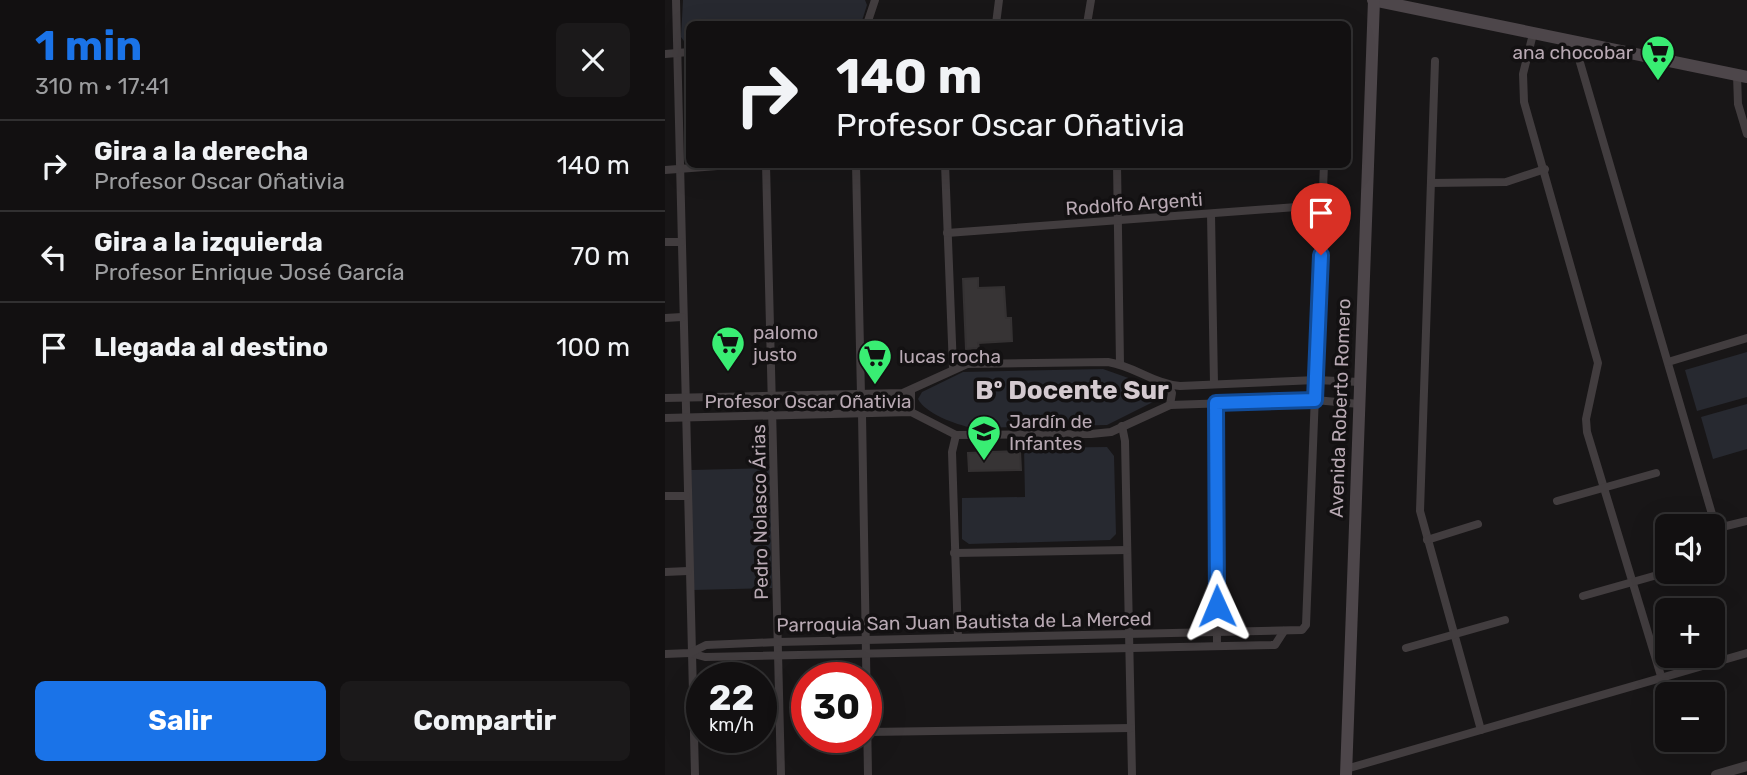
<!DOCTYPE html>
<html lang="es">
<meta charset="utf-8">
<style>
:root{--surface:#121011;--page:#1b191a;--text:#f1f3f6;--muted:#9c9d9f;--line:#313031;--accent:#1a73e8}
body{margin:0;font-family:Rubik,sans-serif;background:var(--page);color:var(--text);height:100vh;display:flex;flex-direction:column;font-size:26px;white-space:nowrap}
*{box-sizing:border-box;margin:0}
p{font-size:23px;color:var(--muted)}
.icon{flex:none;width:38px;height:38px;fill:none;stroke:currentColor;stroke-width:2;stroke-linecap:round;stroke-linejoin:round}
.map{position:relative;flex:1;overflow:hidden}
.drawer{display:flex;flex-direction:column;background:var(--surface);width:665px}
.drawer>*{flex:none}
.hud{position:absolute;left:21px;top:21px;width:665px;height:147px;border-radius:10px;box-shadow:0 7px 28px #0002,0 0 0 2px var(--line);background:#121011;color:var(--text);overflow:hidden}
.buttons{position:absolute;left:990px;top:514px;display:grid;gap:14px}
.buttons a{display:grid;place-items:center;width:70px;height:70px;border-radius:10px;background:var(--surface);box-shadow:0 7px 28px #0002,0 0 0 2px var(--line);font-size:35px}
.speed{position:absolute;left:21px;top:662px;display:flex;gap:14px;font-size:35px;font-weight:700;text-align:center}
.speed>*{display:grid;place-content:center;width:91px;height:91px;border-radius:50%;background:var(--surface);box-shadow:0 7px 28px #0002,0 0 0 2px var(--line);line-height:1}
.speed small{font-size:18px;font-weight:400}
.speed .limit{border:10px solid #d22;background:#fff;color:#111}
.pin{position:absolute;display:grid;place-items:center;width:60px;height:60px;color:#fff;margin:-72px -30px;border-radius:50% 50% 50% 0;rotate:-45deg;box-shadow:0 0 7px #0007}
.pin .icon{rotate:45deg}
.me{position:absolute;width:77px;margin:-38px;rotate:359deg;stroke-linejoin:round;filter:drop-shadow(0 0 5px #0008)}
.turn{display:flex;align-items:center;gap:24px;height:147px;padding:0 35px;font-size:32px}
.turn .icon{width:91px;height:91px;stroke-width:2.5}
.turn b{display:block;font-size:49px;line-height:60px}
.round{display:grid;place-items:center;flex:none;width:74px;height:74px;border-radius:10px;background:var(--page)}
.head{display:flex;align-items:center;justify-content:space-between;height:119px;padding:0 35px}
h1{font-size:42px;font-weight:700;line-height:52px;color:var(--accent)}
.primary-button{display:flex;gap:14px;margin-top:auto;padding:14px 35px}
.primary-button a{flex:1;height:80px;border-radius:10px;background:var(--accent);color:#fff;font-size:28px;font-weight:700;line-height:80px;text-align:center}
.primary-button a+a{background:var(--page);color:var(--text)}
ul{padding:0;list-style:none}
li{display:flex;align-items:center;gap:21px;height:91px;padding:0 35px;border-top:2px solid var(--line)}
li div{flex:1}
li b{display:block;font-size:26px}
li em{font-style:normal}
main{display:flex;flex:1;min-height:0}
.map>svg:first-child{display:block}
</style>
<main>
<section class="drawer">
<div class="head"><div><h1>1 min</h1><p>310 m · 17:41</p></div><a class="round"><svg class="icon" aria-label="close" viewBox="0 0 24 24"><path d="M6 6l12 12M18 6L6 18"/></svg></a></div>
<ul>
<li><svg class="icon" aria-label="right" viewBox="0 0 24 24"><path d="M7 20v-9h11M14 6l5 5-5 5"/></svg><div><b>Gira a la derecha</b><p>Profesor Oscar Oñativia</p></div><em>140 m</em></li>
<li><svg class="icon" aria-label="left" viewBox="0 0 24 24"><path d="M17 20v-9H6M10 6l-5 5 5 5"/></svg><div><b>Gira a la izquierda</b><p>Profesor Enrique José García</p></div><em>70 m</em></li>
<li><svg class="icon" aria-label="arrive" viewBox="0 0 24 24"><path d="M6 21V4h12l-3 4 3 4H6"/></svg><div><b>Llegada al destino</b></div><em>100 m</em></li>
</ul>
<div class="primary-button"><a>Salir</a><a>Compartir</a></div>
</section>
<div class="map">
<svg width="1082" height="775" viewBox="0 0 1082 775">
<rect width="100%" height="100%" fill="#181617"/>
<g fill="#272930">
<polygon points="18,0 200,0 202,5 196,24 24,24 24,48 16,37"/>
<polygon points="1082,352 1082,397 1032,411 1020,370"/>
<path d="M 438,369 L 486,386 L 488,402 L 442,425 L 307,428 C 290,424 261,414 253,399 L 257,392 L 298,372 Z"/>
<polygon points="1082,404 1082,449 1048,459 1036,417"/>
<polygon points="442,447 449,456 451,534 445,540 304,544 297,539 297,498 360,497 359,448"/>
<polygon points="105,468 107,588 28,590 26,470"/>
</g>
<g fill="#373435" stroke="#343132" stroke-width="2">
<polygon points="313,278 313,288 339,287 341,318 346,318 347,341 313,343 314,348 301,349 298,279"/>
<polygon points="355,451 356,470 304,471 303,453"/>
</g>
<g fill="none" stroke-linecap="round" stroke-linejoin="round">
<g stroke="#423d3f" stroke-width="8">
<polyline points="11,0 30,775"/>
<polyline points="202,24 210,0"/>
<polyline points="331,24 334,0"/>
<polyline points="422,24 426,0"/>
<polyline points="868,34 858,74 859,102 933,363 921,419 922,432 996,676"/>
<polyline points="909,42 1049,521 1053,528 1082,521"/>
<polyline points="0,54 24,52"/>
<polyline points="770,61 755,511 816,730"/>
<polyline points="1072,75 1073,104 1082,134"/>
<polyline points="101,164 116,775"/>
<polyline points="191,164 196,395"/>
<polyline points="280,164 288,368"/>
<polyline points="452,164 455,364"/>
<polyline points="0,170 79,164"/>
<polyline points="766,183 841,182 880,169"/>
<polyline points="546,214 549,384"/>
<polyline points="282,233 658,205"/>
<polyline points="0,242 16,242"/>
<polyline points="0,318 17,317"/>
<polyline points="1003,362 1082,338"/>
<polyline points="503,385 507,393 505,405"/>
<path d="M 0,398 L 238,393 L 302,364 L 443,362 C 469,366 489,384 515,386 L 651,380 L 695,382"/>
<polyline points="551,403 552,646"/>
<polyline points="246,412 246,391"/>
<polyline points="197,414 203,775"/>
<polyline points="0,418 246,412 291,435 426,434 446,432 505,405 650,400 694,404"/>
<polyline points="457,426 460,441 467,775"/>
<polyline points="291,435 287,452 293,638"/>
<polyline points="0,496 21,496"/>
<polyline points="892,501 991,473"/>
<polyline points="762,540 813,524"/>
<polyline points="289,553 462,550"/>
<polyline points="0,572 23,571"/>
<polyline points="918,596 1003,572"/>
<polyline points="741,648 840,620"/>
<polyline points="25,653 40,657 610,645 619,631"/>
<polyline points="0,654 25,653 41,645 113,642 637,630 641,625 659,164"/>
<polyline points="204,732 466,728"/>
<polyline points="681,769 1082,653"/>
</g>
<polyline stroke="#423d3f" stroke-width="10" points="1051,775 1082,766"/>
<g stroke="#4d464a" stroke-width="12">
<polyline points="708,0 1082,77"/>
<polyline points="681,775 709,0"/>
</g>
</g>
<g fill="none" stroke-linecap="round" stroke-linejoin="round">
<g stroke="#114b97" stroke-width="18">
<polyline id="route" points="552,606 551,403 650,400 656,255"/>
</g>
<use href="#route" stroke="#1a73e8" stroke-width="12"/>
</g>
<defs>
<g id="supermarket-pin" transform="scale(1.75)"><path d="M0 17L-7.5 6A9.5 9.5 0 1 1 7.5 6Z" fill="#39ee73" stroke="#131112"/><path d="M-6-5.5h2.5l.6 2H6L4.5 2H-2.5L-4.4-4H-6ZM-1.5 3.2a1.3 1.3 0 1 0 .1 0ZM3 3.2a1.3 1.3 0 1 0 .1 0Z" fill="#111"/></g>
<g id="school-pin" transform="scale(1.75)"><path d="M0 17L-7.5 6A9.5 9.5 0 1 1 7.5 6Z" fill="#39ee73" stroke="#131112"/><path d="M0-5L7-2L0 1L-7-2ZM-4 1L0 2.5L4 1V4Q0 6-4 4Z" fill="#111"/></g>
</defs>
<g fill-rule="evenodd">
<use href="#supermarket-pin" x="993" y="52"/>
<use href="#supermarket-pin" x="63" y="343"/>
<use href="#supermarket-pin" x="210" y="356"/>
<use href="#school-pin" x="319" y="432"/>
</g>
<g text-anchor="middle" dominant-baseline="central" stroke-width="7" stroke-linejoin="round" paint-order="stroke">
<g font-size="19" fill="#b8a9b3" stroke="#131112" text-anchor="start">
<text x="968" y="52" text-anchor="end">ana chocobar</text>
<text x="88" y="332">palomo<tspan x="88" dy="22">justo</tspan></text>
<text x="234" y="356">lucas rocha</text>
<text x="344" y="421">Jardín de<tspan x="344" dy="22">Infantes</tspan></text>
</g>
<g font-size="19" fill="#b8a9b3" stroke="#131112">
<text transform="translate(469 204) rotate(-4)">Rodolfo Argenti</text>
<text x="143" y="401">Profesor Oscar Oñativia</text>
<text transform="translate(675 408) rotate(-88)">Avenida Roberto Romero</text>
<text transform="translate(95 512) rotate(-91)">Pedro Nolasco Árias</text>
<text transform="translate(299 622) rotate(-1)">Parroquia San Juan Bautista de La Merced</text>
</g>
<g font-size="26" font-weight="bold" fill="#d4cad0" stroke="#131112">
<text x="407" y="390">Bº Docente Sur</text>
</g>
</g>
</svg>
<div class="buttons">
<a><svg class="icon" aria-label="sound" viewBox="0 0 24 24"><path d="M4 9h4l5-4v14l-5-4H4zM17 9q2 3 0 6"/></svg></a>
<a>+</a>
<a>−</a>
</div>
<div class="speed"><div>22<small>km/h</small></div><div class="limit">30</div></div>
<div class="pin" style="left:656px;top:255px;background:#d93025"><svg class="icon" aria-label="arrive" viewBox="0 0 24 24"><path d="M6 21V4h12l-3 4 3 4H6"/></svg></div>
<svg class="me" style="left:552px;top:606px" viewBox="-20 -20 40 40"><path d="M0-17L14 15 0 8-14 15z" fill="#1a73e8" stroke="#fff" stroke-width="4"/></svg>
<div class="hud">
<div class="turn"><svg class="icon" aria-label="right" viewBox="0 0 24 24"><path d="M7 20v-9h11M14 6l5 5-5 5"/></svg><div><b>140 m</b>Profesor Oscar Oñativia</div></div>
</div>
</div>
</main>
